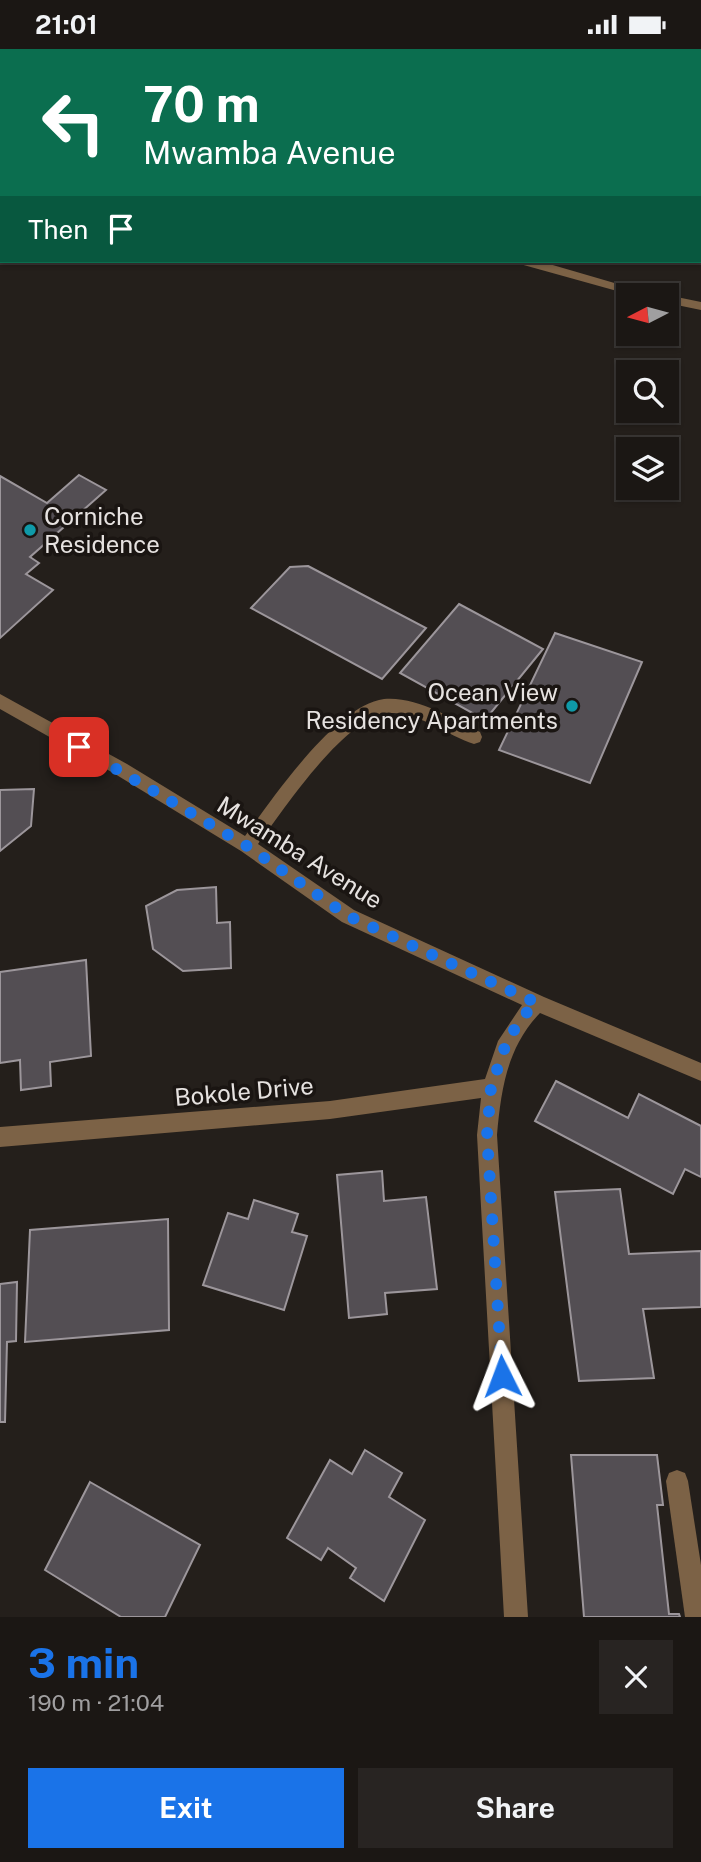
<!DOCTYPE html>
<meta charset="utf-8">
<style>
:root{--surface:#1b1714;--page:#282422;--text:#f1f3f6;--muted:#a09fa0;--line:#393634;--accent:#1a73e8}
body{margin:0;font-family:"Public Sans",sans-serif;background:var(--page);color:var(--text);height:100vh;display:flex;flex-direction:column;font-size:26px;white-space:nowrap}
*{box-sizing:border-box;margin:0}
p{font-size:23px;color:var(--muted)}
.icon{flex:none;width:38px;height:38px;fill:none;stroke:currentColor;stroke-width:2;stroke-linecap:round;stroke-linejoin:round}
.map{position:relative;height:1568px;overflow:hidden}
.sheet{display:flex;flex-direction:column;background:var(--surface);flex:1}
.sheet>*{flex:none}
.banner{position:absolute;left:0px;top:0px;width:702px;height:214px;box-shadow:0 2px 5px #0004,0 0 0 2px var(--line);background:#0b6e4f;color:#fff;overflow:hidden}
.needle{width:46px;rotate:264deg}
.tools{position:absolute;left:616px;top:234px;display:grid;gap:14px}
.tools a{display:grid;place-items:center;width:63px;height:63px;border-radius:0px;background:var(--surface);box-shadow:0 2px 5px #0004,0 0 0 2px var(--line);font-size:35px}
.pin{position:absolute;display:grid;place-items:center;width:60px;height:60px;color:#fff;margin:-30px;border-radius:14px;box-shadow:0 4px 10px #0006}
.me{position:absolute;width:77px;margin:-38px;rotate:357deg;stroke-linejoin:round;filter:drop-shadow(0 0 5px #0008)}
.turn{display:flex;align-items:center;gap:24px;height:147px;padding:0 28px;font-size:32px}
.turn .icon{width:91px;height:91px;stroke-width:2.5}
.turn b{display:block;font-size:49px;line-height:60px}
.then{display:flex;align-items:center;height:66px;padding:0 28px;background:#0003;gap:14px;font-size:26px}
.round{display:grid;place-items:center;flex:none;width:74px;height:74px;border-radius:0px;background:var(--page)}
.headline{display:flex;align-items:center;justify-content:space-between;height:119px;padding:0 28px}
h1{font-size:42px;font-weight:700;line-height:52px;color:var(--accent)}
.action{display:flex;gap:14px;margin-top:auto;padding:14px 28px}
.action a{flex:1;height:80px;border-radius:0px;background:var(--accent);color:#fff;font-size:28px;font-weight:700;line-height:80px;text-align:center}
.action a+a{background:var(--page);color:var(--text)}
.status{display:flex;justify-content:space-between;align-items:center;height:49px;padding:0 35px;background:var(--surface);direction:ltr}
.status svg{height:19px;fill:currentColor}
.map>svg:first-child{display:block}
</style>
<div class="status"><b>21:01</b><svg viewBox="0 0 49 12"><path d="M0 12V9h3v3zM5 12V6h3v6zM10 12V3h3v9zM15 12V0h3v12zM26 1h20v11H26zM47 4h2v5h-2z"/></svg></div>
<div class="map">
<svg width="701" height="1568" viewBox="0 0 701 1568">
<rect width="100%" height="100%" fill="#241f1b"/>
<polygon fill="#184563" points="210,0 701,0 701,110 700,2"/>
<g fill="#534e53" stroke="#9c969b" stroke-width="2">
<polygon points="79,426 106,441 30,508 39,514 26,525 53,541 0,589 0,427 47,454"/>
<polygon points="308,517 426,579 382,630 251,559 290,518"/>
<polygon points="459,555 543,600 485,671 400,624"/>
<polygon points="555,584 642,613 590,734 499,701"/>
<polygon points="34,740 31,777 0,802 0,741"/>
<polygon points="216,838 217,874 230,873 231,919 183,922 153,900 146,857 177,841"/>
<polygon points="86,911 91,1007 50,1013 51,1037 21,1041 20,1011 0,1014 0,923"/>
<polygon points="556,1032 628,1069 639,1045 701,1077 701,1128 685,1120 673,1145 535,1072"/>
<polygon points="382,1122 384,1152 426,1148 437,1240 385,1244 387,1265 349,1269 337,1126"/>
<polygon points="620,1140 629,1205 701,1202 701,1258 643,1260 654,1329 579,1332 555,1143"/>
<polygon points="254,1151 298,1165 292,1183 307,1187 284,1261 203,1236 228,1164 248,1170"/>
<polygon points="168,1170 169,1281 25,1293 30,1181"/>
<polygon points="17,1233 16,1292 7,1293 5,1373 0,1373 0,1235"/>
<polygon points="365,1401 402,1424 389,1448 425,1471 384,1552 350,1529 356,1519 328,1499 321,1511 287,1489 330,1411 352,1425"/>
<polygon points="571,1406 657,1406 663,1456 657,1456 669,1565 679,1565 680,1568 584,1568"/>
<polygon points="90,1433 200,1496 165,1568 121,1568 45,1521"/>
</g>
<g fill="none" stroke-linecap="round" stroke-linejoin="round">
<g fill="#7c6246" fill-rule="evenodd">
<path d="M 0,645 L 127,715 L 245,787 C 273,749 336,656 384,650 C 417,647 452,670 480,683 L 482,688 L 480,693 L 474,695 C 447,686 423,666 394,664 C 349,660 283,762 258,795 L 354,861 L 544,948 L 701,1014 L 701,1032 L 540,964 C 507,998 501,1041 497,1086 L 528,1568 L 504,1568 L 477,1086 L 481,1049 L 330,1070 L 0,1098 L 0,1078 L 330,1052 L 485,1030 L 498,992 L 522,956 L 342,873 L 241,802 L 115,725 L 0,660 Z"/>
<polygon points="677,1421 685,1424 688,1432 701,1516 701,1568 685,1568 666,1432 669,1424"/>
</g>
<g fill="#7c6246" fill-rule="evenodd">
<polygon points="3,0 17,0 19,2 5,2"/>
<polygon points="519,212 539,212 659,247 635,247 520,215"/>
<polygon points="667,246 701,253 701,261 667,254 667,247 663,247"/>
</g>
</g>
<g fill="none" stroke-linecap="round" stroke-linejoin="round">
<polyline stroke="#1a73e8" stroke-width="12" stroke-dasharray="0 21.6" points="79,698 247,797 348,867 537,954 523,967 507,992 491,1038 487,1086 502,1327"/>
</g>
<g fill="#0f9aa8" stroke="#1a1512" stroke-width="2.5">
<circle cx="30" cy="481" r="7"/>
<circle cx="572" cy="657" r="7"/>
</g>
<g text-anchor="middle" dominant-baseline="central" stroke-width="7" stroke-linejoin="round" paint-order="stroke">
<g font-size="24" fill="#e6e2e0" stroke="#1a1512" text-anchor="start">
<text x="44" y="467">Corniche<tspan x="44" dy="28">Residence</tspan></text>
<text x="558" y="643" text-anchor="end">Ocean View<tspan x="558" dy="28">Residency Apartments</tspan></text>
</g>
<g font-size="24" fill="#e6e2e0" stroke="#1a1512">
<text transform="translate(300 803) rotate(32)">Mwamba Avenue</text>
<text transform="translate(244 1042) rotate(-5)">Bokole Drive</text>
</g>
</g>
</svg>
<div class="tools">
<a><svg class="needle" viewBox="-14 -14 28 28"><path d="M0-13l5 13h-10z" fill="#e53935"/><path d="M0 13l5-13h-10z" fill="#a09fa0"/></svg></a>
<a><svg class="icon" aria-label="search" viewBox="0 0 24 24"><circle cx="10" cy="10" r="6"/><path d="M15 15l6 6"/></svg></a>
<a><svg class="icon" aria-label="layers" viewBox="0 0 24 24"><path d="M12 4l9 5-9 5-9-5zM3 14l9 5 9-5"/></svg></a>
</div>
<div class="pin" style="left:79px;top:698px;background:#d93025"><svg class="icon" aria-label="arrive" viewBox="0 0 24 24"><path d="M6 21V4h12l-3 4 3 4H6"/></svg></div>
<svg class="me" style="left:502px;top:1327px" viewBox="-20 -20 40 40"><path d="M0-17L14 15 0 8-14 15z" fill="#1a73e8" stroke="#fff" stroke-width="4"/></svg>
<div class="banner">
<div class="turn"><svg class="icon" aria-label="left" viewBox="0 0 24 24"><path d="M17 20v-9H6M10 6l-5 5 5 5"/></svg><div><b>70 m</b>Mwamba Avenue</div></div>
<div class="then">Then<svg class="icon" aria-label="arrive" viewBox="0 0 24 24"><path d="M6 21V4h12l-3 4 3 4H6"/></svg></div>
</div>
</div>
<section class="sheet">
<div class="headline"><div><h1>3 min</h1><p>190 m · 21:04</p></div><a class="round"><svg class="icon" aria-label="close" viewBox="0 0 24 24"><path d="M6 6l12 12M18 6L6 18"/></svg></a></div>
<div class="action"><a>Exit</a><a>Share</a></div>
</section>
